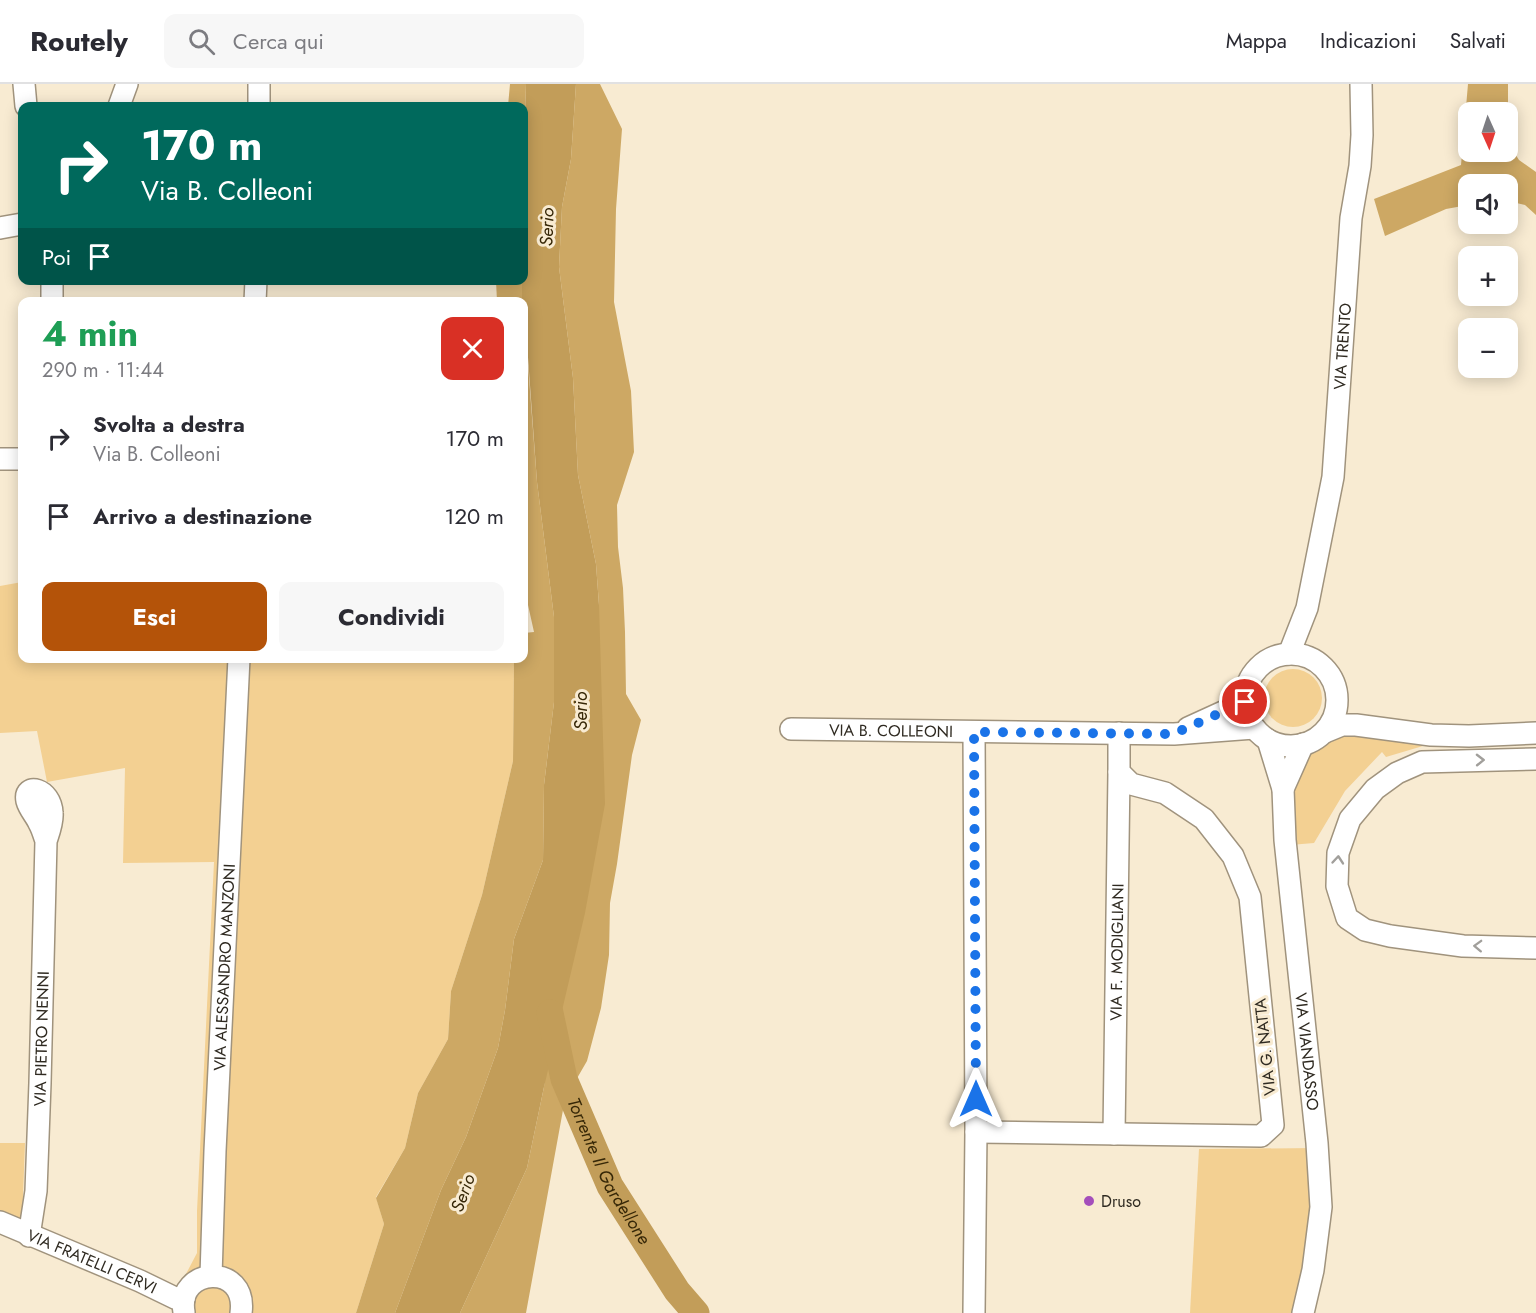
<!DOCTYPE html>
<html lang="it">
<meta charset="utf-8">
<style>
:root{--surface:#fff;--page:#f7f7f7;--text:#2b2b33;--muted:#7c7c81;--line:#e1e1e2;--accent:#b45309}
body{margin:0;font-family:Jost,sans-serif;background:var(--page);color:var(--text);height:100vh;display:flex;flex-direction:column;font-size:22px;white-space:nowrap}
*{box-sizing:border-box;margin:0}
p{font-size:20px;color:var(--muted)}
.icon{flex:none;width:33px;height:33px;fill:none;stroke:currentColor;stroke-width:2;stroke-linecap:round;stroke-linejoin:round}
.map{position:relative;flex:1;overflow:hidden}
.side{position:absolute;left:18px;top:213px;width:510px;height:366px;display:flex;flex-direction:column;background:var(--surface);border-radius:12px;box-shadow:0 3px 15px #0003}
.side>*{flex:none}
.banner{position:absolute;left:18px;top:18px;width:510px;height:183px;border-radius:12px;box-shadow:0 3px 15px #0003;background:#00695c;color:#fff;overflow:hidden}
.needle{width:39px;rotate:177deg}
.tools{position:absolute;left:1458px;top:18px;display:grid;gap:12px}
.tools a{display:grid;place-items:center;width:60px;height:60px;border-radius:12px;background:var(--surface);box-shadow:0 3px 15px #0003;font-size:30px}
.pin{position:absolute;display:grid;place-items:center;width:51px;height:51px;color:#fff;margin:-26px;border:3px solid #fff;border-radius:50%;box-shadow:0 2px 6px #0007}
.me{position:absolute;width:66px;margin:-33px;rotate:0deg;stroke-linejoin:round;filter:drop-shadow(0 0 4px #0008)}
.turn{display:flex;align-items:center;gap:21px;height:126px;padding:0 24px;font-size:27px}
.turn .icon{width:78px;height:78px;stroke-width:2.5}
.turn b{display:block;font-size:42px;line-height:51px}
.then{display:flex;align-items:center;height:57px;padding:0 24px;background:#0003;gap:12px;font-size:22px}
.round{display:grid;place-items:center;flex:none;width:63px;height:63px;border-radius:12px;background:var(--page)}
.overview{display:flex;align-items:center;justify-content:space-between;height:102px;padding:0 24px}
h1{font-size:36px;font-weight:700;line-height:45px;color:#1e9e55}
.primary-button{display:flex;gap:12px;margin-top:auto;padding:12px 24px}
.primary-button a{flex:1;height:69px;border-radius:12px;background:var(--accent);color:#fff;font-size:24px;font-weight:700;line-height:69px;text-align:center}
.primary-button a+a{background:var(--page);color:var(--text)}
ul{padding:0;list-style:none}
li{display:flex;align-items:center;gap:18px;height:78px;padding:0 24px}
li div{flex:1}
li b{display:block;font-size:22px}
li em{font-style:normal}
header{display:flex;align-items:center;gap:36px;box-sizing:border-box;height:84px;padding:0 30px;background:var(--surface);border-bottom:2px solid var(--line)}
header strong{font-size:28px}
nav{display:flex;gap:33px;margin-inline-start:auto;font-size:21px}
.search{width:420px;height:54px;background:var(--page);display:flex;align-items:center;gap:15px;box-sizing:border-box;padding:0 21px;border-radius:12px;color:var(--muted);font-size:22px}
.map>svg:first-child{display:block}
</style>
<header>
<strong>Routely</strong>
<div class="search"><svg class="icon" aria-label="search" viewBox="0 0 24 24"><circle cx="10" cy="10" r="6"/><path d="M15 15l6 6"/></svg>Cerca qui</div>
<nav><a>Mappa</a><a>Indicazioni</a><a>Salvati</a></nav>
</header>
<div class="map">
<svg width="1536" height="1229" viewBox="0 0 1536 1229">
<rect width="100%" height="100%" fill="#f8ebd2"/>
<g fill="#f3d092">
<polygon points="22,498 22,574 509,574 514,578 513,677 482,811 451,907 448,955 418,1009 405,1064 376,1113 384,1140 356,1229 177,1229 177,1207 197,1169 197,1127 214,778 123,779 125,684 47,698 37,647 0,649 0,502"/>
<circle cx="1293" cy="614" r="29"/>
<polygon points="1333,646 1433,659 1386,673 1382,668 1345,707 1314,759 1290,761 1291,706 1312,663"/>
<polygon points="0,1059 25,1059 22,1139 0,1130"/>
<polygon points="1315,1064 1316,1101 1300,1229 1190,1229 1199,1065"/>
</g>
<g fill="#cda864">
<polygon points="510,0 526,0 524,59 524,22 508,22"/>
<polygon points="576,0 600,0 622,45 616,125 614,218 631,307 634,368 617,421 618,463 623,504 625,548 626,610 641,636 632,671 617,780 610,819 609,871 601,924 587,977 565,1015 526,1229 460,1229 527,1084 544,1003 599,521 596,480 578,391 573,294 559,183 562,123 571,75"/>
<polygon points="1468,0 1508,0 1508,22 1507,28 1468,28 1468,68 1508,68 1508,59 1519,76 1536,88 1536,131 1525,121 1508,117 1508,100 1468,100 1468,121 1446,125 1385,152 1374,115 1461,81"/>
<polygon points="496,197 522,197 522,217 497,217"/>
<polygon points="524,229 537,398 554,533 554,618 544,701 543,776 514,855 505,926 498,964 466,1053 441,1106 395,1229 356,1229 384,1140 376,1114 405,1064 418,1009 448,955 451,907 482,811 513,677 514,575 524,574 524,549 534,548 524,503"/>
</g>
<polygon fill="#c29d59" points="526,0 576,0 571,75 562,123 559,183 573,294 578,391 596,480 599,521 605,720 585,829 544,1003 527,1084 460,1229 395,1229 441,1106 466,1053 498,964 505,926 514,855 543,776 544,701 554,618 554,533 537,398 524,218 522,217 522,197 524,196 524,59"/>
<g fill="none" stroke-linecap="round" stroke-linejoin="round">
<path stroke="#c29d59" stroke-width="27" id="s1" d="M 550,929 L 564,995 L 610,1102 L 677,1207 L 696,1229"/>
<g stroke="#a0937d" stroke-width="24">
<g id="minor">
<polyline points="24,0 26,22"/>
<polyline points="119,22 127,0"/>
<polyline points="259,22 259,0"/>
<polyline points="0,144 22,140"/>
<polyline points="52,196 52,218"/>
<polyline points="255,218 256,196"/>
<polyline points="0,375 22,375"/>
<path id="s2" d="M 1289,570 L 1307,524 L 1333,393 L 1351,134 L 1360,82 L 1362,51 L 1361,0"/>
<circle cx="1291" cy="616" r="46"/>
<polyline points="1188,644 1245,618"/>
<path id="s3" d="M 791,645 L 1174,650 L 1254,644"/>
<polyline points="1325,648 1342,641 1356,641 1431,651 1469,652 1536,649"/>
<path id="s4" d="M 1268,656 L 1283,705 L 1285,756 L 1317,1059 L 1321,1123 L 1313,1186 L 1303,1229"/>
<polyline points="1536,675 1422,678 1397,689 1375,705 1350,735 1338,769 1337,802 1347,834 1365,846 1390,852 1463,862 1536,864"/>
<polyline points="1283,705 1303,660"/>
<polyline points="976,1048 1261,1052 1273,1041 1250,813 1233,772 1204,735 1165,709 1131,700 1119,688 1119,649"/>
<path id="s5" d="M 1114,1050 L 1119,688"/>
<path id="s6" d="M 0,1138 L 140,1197 L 175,1214 L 184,1215"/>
<path id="s7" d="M 29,1152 L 36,1107 L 40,999 L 46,757 C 49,748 53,738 52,729 C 51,704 23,698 27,717 C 29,725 36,732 39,739 C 42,744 44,751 46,757"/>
<path id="s8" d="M 211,1192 L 215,1067 L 239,574"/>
<path d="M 184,1228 C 176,1183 248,1178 241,1229"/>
<polyline points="974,1229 976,1048 974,648"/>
</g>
</g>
<use href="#minor" stroke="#fff" stroke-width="21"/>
</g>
<defs><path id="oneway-chevron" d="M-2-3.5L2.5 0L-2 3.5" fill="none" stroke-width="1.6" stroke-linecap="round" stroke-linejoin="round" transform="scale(1.5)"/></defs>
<g stroke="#a19f9b">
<use href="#oneway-chevron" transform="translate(1480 676) rotate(-1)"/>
<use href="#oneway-chevron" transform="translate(1338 776) rotate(-85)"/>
<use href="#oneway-chevron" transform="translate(1478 862) rotate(-178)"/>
</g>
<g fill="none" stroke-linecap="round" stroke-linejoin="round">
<polyline stroke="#1a73e8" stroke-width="10" stroke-dasharray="0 18" points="976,1015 974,648 1173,650 1245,618"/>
</g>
<circle fill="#a44ebb" stroke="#f8ebd2" stroke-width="2" cx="1089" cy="1117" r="6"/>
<g text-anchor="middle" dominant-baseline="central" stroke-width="6" stroke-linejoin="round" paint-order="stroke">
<g font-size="16" fill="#2f2a21" stroke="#f8ebd2">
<text stroke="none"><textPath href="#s2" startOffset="314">VIA TRENTO</textPath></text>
<text stroke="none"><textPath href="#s3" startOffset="100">VIA B. COLLEONI</textPath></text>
<text stroke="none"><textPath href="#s5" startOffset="182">VIA F. MODIGLIANI</textPath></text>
<text stroke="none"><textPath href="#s8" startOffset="309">VIA ALESSANDRO MANZONI</textPath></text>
<text stroke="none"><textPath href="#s7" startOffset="198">VIA PIETRO NENNI</textPath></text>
<text transform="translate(1265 963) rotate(-96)">VIA G. NATTA</text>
<text stroke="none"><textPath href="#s4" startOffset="315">VIA VIANDASSO</textPath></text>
<text stroke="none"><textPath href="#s6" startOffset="100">VIA FRATELLI CERVI</textPath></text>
</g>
<g font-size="16" fill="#2f2a21" stroke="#f8ebd2" text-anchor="start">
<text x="1101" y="1117">Druso</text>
</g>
<g font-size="18" font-style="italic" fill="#362707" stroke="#f8ebd2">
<text transform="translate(547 143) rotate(-88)">Serio</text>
<text transform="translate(581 627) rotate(-90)">Serio</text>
<text stroke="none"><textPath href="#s1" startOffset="170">Torrente Il Gardellone</textPath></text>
<text transform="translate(463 1109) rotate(-70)">Serio</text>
</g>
</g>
</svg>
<div class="tools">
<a><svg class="needle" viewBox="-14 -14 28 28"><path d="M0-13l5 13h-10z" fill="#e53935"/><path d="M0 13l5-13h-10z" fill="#7c7c81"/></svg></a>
<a><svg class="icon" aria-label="sound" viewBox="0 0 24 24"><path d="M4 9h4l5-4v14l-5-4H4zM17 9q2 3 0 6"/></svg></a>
<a>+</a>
<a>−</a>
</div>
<div class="pin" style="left:1245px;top:618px;background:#d93025"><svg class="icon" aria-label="arrive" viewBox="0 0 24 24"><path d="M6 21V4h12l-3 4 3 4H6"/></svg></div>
<svg class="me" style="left:976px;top:1015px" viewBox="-20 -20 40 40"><path d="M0-17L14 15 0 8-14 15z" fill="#1a73e8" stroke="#fff" stroke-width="4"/></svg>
<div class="banner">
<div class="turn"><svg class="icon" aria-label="right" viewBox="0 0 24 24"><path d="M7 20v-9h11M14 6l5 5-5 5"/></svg><div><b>170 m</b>Via B. Colleoni</div></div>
<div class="then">Poi<svg class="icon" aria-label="arrive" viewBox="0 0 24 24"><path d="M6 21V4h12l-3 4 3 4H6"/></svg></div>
</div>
<section class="side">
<div class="overview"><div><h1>4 min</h1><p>290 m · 11:44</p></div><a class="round" style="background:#d93025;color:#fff"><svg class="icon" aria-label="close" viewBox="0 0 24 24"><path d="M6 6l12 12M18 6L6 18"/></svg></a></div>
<ul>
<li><svg class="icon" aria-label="right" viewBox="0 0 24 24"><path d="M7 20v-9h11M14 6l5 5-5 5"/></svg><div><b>Svolta a destra</b><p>Via B. Colleoni</p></div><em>170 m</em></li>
<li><svg class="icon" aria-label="arrive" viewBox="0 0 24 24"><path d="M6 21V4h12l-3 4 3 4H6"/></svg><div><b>Arrivo a destinazione</b></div><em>120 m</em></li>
</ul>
<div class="primary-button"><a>Esci</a><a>Condividi</a></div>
</section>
</div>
